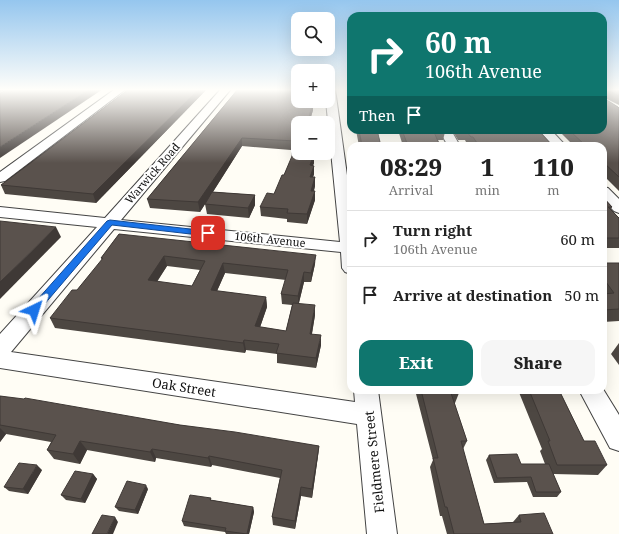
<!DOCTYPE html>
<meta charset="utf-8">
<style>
:root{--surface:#fff;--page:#f6f6f6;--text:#222;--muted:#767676;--line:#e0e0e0;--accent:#0f766e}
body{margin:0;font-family:"Noto Serif",serif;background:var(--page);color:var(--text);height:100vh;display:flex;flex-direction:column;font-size:15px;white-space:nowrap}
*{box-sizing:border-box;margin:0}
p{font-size:13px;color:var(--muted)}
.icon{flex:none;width:22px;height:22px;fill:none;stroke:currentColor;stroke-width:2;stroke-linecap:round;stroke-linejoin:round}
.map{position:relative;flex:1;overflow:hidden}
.panel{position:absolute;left:347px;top:142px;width:260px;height:252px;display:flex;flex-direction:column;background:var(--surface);border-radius:12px;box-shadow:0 4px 16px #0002}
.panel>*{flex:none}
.guide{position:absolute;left:347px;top:12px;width:260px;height:122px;border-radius:12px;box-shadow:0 4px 16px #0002;background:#0f766e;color:#fff;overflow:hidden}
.fabs{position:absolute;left:291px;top:12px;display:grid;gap:8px}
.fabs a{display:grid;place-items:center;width:44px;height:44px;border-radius:8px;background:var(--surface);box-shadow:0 4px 16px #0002;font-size:20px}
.pin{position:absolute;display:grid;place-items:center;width:34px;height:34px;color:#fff;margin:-17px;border-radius:8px;box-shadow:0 2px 6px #0006}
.me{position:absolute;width:44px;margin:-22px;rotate:41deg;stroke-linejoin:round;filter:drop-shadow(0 0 3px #0008)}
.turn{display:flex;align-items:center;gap:14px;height:84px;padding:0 12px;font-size:18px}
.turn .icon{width:52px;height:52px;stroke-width:2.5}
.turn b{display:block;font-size:28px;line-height:34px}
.then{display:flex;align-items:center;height:38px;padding:0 12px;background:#0003;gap:8px;font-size:15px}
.eta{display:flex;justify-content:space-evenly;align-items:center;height:68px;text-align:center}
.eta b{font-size:24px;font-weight:800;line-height:28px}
.button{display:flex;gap:8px;margin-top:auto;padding:8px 12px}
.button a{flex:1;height:46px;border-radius:12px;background:var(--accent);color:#fff;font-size:16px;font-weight:800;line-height:46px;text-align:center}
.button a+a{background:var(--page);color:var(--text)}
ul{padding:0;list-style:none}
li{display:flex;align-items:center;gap:12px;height:56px;padding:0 12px;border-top:1px solid var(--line)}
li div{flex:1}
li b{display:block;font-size:15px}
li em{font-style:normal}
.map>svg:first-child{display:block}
</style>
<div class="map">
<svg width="619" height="534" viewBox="0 0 619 534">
<rect width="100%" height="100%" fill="#fffdf5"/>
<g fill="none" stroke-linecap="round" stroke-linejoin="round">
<g stroke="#444" stroke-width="2">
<g id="minor">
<polygon points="115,89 126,89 5,181 0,182 0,172"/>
<polygon points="221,89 231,89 121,220 340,242 326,101 328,101 328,89 335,89 351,204 351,274 345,272 342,268 341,252 114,229 11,352 355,402 354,390 378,390 397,534 367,534 357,424 0,368 0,334 97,227 0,217 0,207 105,218"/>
<polygon points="439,130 451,130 460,146 448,146"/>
<polygon points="539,130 551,130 566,146 553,146"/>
<polygon points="603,187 608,188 619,199 619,213 614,211 603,200"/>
<polygon points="603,389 619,415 619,451 610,448 579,390 603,390"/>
</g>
</g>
<use href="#minor" fill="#fff" fill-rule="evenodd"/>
</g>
<g fill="#4d4742" fill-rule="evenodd">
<polygon points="129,89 207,89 96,203 5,194 1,185"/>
<polygon points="238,89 311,102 313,110 311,117 298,123 313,154 314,154 314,163 313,165 314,174 313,177 315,177 315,186 314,191 315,200 307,224 287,222 287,219 261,216 260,207 274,194 284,175 292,158 291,150 242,146 213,192 255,195 255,205 249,218 207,214 205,204 200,212 150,208 147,199"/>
<polygon points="346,89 351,89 351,105 348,91 346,91"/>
<polygon points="603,89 619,89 619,105 605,98 605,99 618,107 619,108 619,191 603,175 603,146 574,146 558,130 603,130"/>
<polygon points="356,130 377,130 381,146 359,146"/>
<polygon points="398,130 444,130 445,132 443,140 438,140 440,146 403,146"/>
<polygon points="452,130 538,130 553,146 468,146 465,140 458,140"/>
<polygon points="603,197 612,207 611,209 619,218 619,248 603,248"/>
<path d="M 119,234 L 315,264 L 311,282 L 304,282 L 299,303 L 315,315 L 312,334 L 321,345 L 316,368 L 277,363 L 277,354 L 246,350 L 245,353 L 55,328 L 50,318 L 77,290 L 102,260 L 101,258 ZM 167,266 L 200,270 L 192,286 L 157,282 ZM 225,273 L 286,280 L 281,294 L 282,304 L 292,305 L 286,331 L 260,327 L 267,307 L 266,297 L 217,291 Z"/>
<polygon points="603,263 619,263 619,321 603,322"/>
<polygon points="619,343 619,365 611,354"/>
<polygon points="415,390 458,390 459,393 455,403 454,403 467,441 463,449 484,524 513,522 519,515 553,534 447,534 442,516 440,516 430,467 433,460"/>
<polygon points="518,390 559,390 584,441 607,465 598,475 553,474 561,492 557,497 533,497 527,482 494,483 486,460 489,455 521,464 545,464 540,451 542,449"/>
<polygon points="0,396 180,425 319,446 318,456 312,498 301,496 295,529 273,525 272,517 280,478 212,465 211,467 156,458 155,462 87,450 80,464 54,459 47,450 51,442 6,434 0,442"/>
<polygon points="42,470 28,494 9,491 4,487"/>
<polygon points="93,474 97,479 85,503 66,500 61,495"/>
<polygon points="148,489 138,514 119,511 115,507"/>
<polygon points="211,498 211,500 253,507 254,512 249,534 226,534 225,532 184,526 182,521"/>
</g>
<g fill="#3f3936">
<polygon points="0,89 8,89 0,92"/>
<polygon points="90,89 103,89 0,158 0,147"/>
<polygon points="199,89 207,89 96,203 93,194"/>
<polygon points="313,102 313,110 309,123 309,117"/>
<polygon points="242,138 242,146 200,212 198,202"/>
<polygon points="314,154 314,163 310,174 310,165"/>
<polygon points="314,166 314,174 310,186 310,177"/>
<polygon points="315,177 315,186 311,200 311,191"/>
<polygon points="315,191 315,200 307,224 307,214"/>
<polygon points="255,195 255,205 249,218 248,208"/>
<polygon points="56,227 61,237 0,299 0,282"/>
<polygon points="316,255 315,264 311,282 311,273"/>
<polygon points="164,256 167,266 151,290 148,280"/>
<polygon points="223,263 225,273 213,300 211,290"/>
<polygon points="304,272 304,282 298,306 298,296"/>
<polygon points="266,297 267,307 257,336 255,326"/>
<polygon points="315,305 315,315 310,344 310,334"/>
<polygon points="321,335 321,345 316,368 316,358"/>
<polygon points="244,340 246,350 245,353 243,343"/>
<polygon points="0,428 6,434 0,442"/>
<polygon points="80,441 87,450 80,464 73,454"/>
<polygon points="319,446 318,456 312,498 312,489"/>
<polygon points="152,449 156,458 155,462 150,452"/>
<polygon points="209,456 212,465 211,467 208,458"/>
<polygon points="37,465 42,470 28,494 23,489"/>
<polygon points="93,474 97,479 85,503 81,499"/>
<polygon points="146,485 148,489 138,514 135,510"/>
<polygon points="301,487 301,496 295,529 295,521"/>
<polygon points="253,507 254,512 249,534 247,534"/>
<polygon points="115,517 118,522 113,534 107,534"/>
</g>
<g fill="#5a524d" stroke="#3f3936" fill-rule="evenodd">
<polygon points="9,89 90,89 0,147 0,93"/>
<polygon points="129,89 199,89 93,194 1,185"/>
<polygon points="238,89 298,89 298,101 308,101 308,102 313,102 309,117 312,117 310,123 298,123 298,153 310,153 310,154 314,154 310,165 314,166 310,177 315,177 311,191 315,191 307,214 287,213 288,209 260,207 267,193 274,194 282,175 284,175 295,149 291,149 295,141 242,138 198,202 147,199"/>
<polygon points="603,89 605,89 605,99 618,107 619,108 619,177 603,162 603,146 586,146 569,130 603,130"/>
<polygon points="605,89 619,89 619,96"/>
<polygon points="359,130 377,130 381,146 362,146"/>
<polygon points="402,130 444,130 445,132 434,132 440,146 408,146"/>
<polygon points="459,130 538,130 553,146 479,146 473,137 471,137 467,132 460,132"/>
<polygon points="212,192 255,195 248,208 205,204"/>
<polygon points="603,197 612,207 608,207 619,218 619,238 603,238"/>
<polygon points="0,221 56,227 0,282"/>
<path d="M 119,234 L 316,255 L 311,273 L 304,272 L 298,296 L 281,294 L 288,270 L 223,263 L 211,290 L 266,297 L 255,326 L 286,331 L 293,303 L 315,305 L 310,334 L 321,335 L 316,358 L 276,353 L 279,344 L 244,340 L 243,343 L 50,318 L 72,290 L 77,290 L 103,258 L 101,258 ZM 164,256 L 205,261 L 192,286 L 148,280 Z"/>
<polygon points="603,263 619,263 619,309 603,310 603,294 614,293 603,278"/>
<polygon points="421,390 458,390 459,393 451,393 467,441 461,441 484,524 521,522 519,515 544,513 553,534 454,534 447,507 445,507 433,458 438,458"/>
<polygon points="529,390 559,390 584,441 595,441 607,465 557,465 548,441 550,441"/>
<polygon points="0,396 24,399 25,398 180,425 235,432 319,446 312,489 301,487 295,521 272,517 282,470 209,456 208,458 152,449 150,452 80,441 73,454 47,450 56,435 0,425"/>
<polygon points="517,454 521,464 549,464 561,492 536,492 531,477 497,478 489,455"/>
<polygon points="19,463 37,465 23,489 4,487"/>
<polygon points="75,471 93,474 81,499 61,495"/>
<polygon points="127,481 146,485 135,510 115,507"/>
<polygon points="190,495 211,498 210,500 253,507 247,534 225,531 226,528 182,521"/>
<polygon points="102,515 115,517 107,534 92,534"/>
</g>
<linearGradient id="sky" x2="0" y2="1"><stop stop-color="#95c6ee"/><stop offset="0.55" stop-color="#fffefa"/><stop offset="1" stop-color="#fffefa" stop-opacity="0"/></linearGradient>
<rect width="619" height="163" fill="url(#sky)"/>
<polygon fill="#1a73e8" stroke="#114b97" points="110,220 208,231 212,233 208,236 112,225 37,313 30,313 29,310 30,308 107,221"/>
<g text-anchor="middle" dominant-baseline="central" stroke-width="4" stroke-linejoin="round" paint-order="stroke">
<g font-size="11" fill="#111" stroke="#fff">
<text transform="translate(152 173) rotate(-49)">Warwick Road</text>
<text transform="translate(270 239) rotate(6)">106th Avenue</text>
</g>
<g font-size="13" fill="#111" stroke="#fff">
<text transform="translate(184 387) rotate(9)">Oak Street</text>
<text transform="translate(374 462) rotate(-96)">Fieldmere Street</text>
</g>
</g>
</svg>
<div class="fabs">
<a><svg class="icon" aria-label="search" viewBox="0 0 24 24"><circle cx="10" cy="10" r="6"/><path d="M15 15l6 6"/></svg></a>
<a>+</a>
<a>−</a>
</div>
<div class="pin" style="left:208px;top:233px;background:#d93025"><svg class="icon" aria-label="arrive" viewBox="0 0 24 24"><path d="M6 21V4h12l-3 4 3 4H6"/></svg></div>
<svg class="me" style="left:34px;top:310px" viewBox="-20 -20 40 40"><path d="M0-17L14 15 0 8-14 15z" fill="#1a73e8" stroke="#fff" stroke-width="4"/></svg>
<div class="guide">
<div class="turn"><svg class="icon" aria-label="right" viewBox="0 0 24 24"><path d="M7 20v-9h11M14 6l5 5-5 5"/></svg><div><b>60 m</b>106th Avenue</div></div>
<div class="then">Then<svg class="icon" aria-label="arrive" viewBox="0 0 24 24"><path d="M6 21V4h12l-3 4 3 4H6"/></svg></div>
</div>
<section class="panel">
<div class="eta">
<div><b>08:29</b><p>Arrival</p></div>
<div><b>1</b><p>min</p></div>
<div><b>110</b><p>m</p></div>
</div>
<ul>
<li><svg class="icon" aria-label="right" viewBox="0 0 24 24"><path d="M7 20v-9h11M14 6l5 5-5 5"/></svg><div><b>Turn right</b><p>106th Avenue</p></div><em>60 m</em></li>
<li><svg class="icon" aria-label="arrive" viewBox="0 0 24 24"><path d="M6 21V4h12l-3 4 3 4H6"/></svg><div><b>Arrive at destination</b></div><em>50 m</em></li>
</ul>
<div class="button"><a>Exit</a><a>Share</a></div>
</section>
</div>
